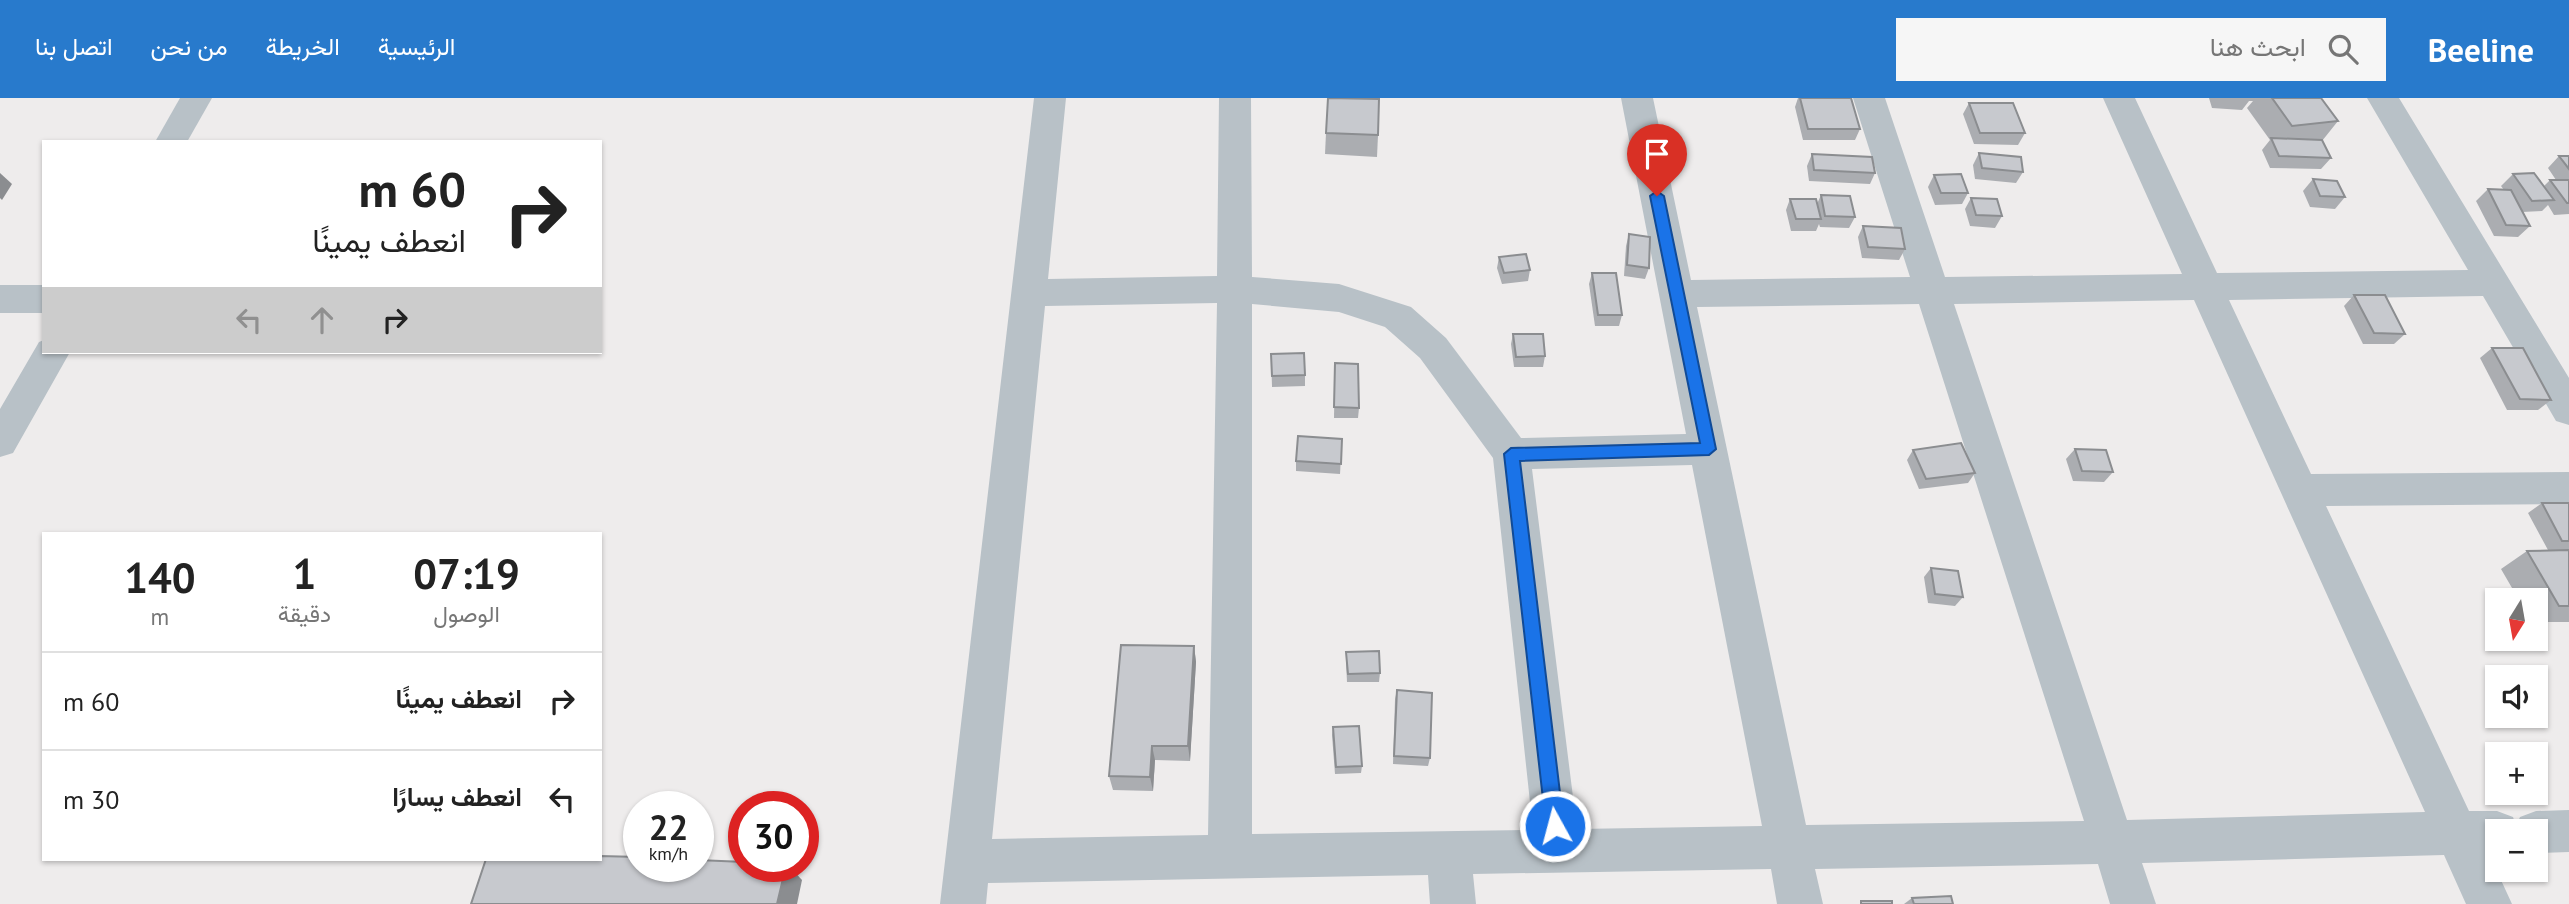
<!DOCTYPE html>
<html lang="ar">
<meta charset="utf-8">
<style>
:root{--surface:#fff;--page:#f6f6f6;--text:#222;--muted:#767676;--line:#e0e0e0;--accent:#287acc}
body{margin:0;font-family:"PT Sans",Vazirmatn,sans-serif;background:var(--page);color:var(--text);direction:rtl;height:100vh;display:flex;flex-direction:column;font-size:26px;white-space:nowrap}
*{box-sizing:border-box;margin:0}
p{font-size:23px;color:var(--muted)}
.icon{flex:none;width:38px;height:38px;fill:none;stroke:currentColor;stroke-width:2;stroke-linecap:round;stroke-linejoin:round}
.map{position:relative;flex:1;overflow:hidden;direction:ltr}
.details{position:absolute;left:42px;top:434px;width:560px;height:329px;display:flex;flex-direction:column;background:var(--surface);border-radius:0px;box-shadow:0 2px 5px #0004;direction:rtl}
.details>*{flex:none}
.top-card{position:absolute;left:42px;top:42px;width:560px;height:214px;border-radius:0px;box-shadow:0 2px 5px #0004;direction:rtl;background:#fff;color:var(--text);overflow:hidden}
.needle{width:46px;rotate:191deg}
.buttons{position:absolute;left:2485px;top:490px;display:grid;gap:14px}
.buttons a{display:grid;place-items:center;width:63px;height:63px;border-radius:0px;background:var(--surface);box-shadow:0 2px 5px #0004;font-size:35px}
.speed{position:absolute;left:623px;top:693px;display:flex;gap:14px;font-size:35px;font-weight:700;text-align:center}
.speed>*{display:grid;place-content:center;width:91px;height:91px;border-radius:50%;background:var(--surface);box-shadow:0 2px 5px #0004;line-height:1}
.speed small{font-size:18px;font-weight:400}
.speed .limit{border:10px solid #d22;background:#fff;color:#111}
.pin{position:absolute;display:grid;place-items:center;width:60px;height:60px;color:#fff;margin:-72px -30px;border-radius:50% 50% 50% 0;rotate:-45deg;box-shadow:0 0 7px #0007}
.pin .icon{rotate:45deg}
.me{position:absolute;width:77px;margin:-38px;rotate:353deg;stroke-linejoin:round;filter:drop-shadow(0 0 5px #0008)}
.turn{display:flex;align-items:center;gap:24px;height:147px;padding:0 21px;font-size:32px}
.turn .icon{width:91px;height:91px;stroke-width:2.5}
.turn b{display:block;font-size:49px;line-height:60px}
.lanes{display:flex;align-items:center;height:66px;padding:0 21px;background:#0003;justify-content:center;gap:35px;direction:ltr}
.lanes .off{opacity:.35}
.eta{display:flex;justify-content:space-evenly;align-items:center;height:119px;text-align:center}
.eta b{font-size:42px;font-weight:800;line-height:49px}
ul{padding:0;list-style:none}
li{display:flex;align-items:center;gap:21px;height:98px;padding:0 21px;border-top:2px solid var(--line)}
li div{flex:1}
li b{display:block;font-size:26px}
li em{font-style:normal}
header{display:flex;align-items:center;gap:42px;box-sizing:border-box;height:98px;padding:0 35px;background:var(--accent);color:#fff}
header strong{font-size:33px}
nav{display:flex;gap:38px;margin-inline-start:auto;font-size:24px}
.search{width:490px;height:63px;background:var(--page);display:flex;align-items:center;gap:18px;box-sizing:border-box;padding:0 24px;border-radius:0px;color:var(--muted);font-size:26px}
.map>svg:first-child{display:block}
</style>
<header>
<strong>Beeline</strong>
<div class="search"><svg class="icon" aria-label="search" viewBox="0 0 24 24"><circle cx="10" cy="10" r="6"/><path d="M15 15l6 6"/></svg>ابحث هنا</div>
<nav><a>الرئيسية</a><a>الخريطة</a><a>من نحن</a><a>اتصل بنا</a></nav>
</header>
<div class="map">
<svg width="2569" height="806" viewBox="0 0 2569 806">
<rect width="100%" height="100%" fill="#eeecec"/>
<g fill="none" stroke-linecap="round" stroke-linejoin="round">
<g fill="#b8c1c7" fill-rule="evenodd">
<polygon points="180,0 212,0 187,44 155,44"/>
<path d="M 1034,0 L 1066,0 L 1048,181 L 1217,178 L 1219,0 L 1251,0 L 1252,179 L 1339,186 L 1411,209 L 1446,240 L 1521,340 L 1686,336 L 1621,0 L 1653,0 L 1691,182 L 1910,179 L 1853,0 L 1885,0 L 1945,179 L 2182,176 L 2103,0 L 2135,0 L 2217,175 L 2468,172 L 2367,0 L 2399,0 L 2569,280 L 2569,327 L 2556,323 L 2483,198 L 2229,202 L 2311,376 L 2569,374 L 2569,406 L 2326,408 L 2469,713 L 2497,713 L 2513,719 L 2516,728 L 2520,719 L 2536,713 L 2569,712 L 2569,754 L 2536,755 L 2536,733 L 2497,733 L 2497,755 L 2489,756 L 2512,806 L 2466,806 L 2444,757 L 2142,765 L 2156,806 L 2110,806 L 2098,766 L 1815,771 L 1823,806 L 1777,806 L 1771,771 L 1473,776 L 1476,806 L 1430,806 L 1428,777 L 988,785 L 986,806 L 940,806 ZM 2194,202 L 2425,714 L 2127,722 L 1954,206 ZM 1217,205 L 1208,737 L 992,741 L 1045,208 ZM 1252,206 L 1339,214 L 1385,229 L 1420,260 L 1493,360 L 1533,732 L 1252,736 ZM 1919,206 L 2084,723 L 1806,727 L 1697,209 ZM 1692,367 L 1762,728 L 1577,731 L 1532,371 Z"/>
<rect x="0" y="187" width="44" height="28"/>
<polygon points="44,242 44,254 70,254 13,355 0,359 0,311 39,244"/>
</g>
</g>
<g fill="#abadb1">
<polygon points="1798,0 1851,0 1860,31 1855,42 1803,42 1795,9"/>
<polygon points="2209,0 2321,0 2338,23 2322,43 2331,60 2321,71 2270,70 2262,52 2270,42 2247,10 2253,3 2249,3 2242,12 2212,10"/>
<polygon points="1969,5 2025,35 2018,47 1974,46 1963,16"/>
<polygon points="1326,35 1378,37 1377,59 1325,56"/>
<polygon points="1979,55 2023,74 2016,85 1975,81 1973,67"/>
<polygon points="1812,56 1875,75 1870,86 1809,83 1807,68"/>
<polygon points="2559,58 2569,58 2569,116 2554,117 2548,107 2542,113 2522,114 2530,128 2518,139 2494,138 2476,103 2488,91 2504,92 2501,88 2513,76 2544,88 2550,82 2556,82 2548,70"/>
<polygon points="1934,77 1968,95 1962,106 1935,107 1928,89"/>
<polygon points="2313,81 2345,99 2335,111 2310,109 2303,93"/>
<polygon points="1821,97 1855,119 1849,130 1820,129 1819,126 1816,133 1791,133 1786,112 1790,101 1817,106"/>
<polygon points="1971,100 2002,118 1995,130 1970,128 1965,111"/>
<polygon points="1863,128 1905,151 1899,162 1862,160 1858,139"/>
<polygon points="1629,136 1649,170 1645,181 1624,178 1626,148"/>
<polygon points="1499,159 1530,172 1528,183 1502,186 1497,170"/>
<polygon points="1592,175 1622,217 1619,228 1595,228 1589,186"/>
<polygon points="2354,197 2405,236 2394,246 2363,246 2344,208"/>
<polygon points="1513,236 1545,258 1543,269 1514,269 1511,246"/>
<polygon points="2492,250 2551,302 2538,312 2507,312 2480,260"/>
<polygon points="1271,256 1305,277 1305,288 1272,289"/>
<polygon points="1335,265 1359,310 1358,320 1334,320"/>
<polygon points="1342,341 1340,376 1296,373 1296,363"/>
<polygon points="2075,351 2113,374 2104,384 2073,383 2066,361"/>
<polygon points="1913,352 1975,375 1968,385 1919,391 1907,362"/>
<polygon points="2542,405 2569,405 2569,524 2536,524 2536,502 2519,502 2501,471 2527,453 2565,452 2548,452 2528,415"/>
<polygon points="1931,470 1963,499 1955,508 1928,505 1924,479"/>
<polygon points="1194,548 1196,564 1190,663 1155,662 1153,693 1113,692 1109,678"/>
<polygon points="1346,554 1380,575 1379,584 1347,584 1346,563"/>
<polygon points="1397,592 1430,660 1428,668 1393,666 1395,601"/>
<polygon points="1333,629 1362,668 1361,675 1335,676 1332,637"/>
<polygon points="1912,800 1953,806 1904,806"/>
</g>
<g fill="#8b8d90">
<polygon points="0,75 12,86 2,102 0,100"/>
<polygon points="1194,548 1196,564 1190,663 1188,648"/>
<polygon points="1152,648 1155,662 1153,693 1150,679"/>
<polygon points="786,768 789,768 802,782 797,806 777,806"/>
</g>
<g fill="#c7c9ce" stroke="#8b8d90" stroke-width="2">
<polygon points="1328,0 1379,1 1378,37 1326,35"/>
<polygon points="1800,0 1851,0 1860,31 1808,31"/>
<polygon points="2272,0 2321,0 2338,23 2292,28"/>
<polygon points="1969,5 2013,5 2025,35 1980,35"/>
<polygon points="2271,40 2322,42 2331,60 2279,58"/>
<polygon points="1979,55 2021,59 2023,74 1982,70"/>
<polygon points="1812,56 1872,59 1875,75 1814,72"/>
<polygon points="2559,58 2569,58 2569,71"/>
<polygon points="2534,75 2554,102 2532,103 2513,76"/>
<polygon points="1961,76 1968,95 1941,95 1934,77"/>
<polygon points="2313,81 2337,83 2345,99 2320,98"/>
<polygon points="2550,82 2569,82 2569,105 2567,105"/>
<polygon points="2488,91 2511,92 2530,128 2506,127"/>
<polygon points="1821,97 1850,98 1855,119 1825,118"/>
<polygon points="1971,100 1997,101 2002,118 1976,117"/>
<polygon points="1790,101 1816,101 1821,121 1796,121"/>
<polygon points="1863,128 1901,130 1905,151 1868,149"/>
<polygon points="1629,136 1650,139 1649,170 1627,167"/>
<polygon points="1526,156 1530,172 1504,175 1499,159"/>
<polygon points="1592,175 1616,175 1622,217 1598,217"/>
<polygon points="2354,197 2385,197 2405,236 2374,235"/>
<polygon points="1513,236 1543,236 1545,258 1516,259"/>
<polygon points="2492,250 2523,250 2551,302 2520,301"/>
<polygon points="1304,255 1305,277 1272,278 1271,256"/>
<polygon points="1335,265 1358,266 1359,310 1334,309"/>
<polygon points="1298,338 1342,341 1341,366 1296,363"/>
<polygon points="1961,345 1975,375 1926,381 1913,352"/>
<polygon points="2075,351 2106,352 2113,374 2082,373"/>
<polygon points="2542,405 2569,405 2569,443 2562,443"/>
<polygon points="2569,452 2569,508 2559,508 2527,453"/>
<polygon points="1931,470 1958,473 1963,499 1935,496"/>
<polygon points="1121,547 1194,548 1188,648 1152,648 1150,679 1109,678"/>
<polygon points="1379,553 1380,575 1348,576 1346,554"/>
<polygon points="1397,592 1432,595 1430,660 1394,658"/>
<polygon points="1359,628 1362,668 1336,669 1333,629"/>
<polygon points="600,758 639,759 639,768 698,768 698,762 744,764 744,768 786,768 777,806 471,806 486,761 600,761"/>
<polygon points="1951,798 1953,806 1914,806 1912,800"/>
<rect x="1861" y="803" width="31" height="3"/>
</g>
<polygon fill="#1a73e8" stroke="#114b97" stroke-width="2" points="1657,93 1664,98 1716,351 1709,357 1520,363 1564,728 1561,734 1555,736 1548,734 1546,728 1504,356 1511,350 1700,345 1650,98"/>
</svg>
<div class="buttons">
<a><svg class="needle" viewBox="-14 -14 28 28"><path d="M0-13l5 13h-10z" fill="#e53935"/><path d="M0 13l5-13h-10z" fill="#767676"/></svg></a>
<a><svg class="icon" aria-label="sound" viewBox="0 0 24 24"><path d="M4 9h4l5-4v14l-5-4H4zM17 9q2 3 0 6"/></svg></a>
<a>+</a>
<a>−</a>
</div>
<div class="speed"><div>22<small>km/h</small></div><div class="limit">30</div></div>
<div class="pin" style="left:1657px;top:98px;background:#d93025"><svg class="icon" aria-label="arrive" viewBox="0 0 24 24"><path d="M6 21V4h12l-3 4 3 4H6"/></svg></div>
<svg class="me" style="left:1555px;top:728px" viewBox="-20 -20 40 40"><circle r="17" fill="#1a73e8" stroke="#fff" stroke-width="3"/><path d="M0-11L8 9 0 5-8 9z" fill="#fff"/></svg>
<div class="top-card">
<div class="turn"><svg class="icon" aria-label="right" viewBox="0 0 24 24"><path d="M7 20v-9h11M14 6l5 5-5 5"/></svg><div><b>60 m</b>انعطف يمينًا</div></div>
<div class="lanes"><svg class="icon off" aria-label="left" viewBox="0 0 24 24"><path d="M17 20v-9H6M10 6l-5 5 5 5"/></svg><svg class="icon off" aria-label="ahead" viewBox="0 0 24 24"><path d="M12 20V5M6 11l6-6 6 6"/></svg><svg class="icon" aria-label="right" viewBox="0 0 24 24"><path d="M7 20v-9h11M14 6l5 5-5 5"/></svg></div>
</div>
<section class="details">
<div class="eta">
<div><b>07:19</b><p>الوصول</p></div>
<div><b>1</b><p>دقيقة</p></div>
<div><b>140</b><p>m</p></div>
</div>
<ul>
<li><svg class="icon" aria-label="right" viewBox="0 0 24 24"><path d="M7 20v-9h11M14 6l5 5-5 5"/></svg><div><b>انعطف يمينًا</b></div><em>60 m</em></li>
<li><svg class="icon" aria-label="left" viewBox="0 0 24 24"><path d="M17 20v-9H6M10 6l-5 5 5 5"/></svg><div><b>انعطف يسارًا</b></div><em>30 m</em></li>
</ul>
</section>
</div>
